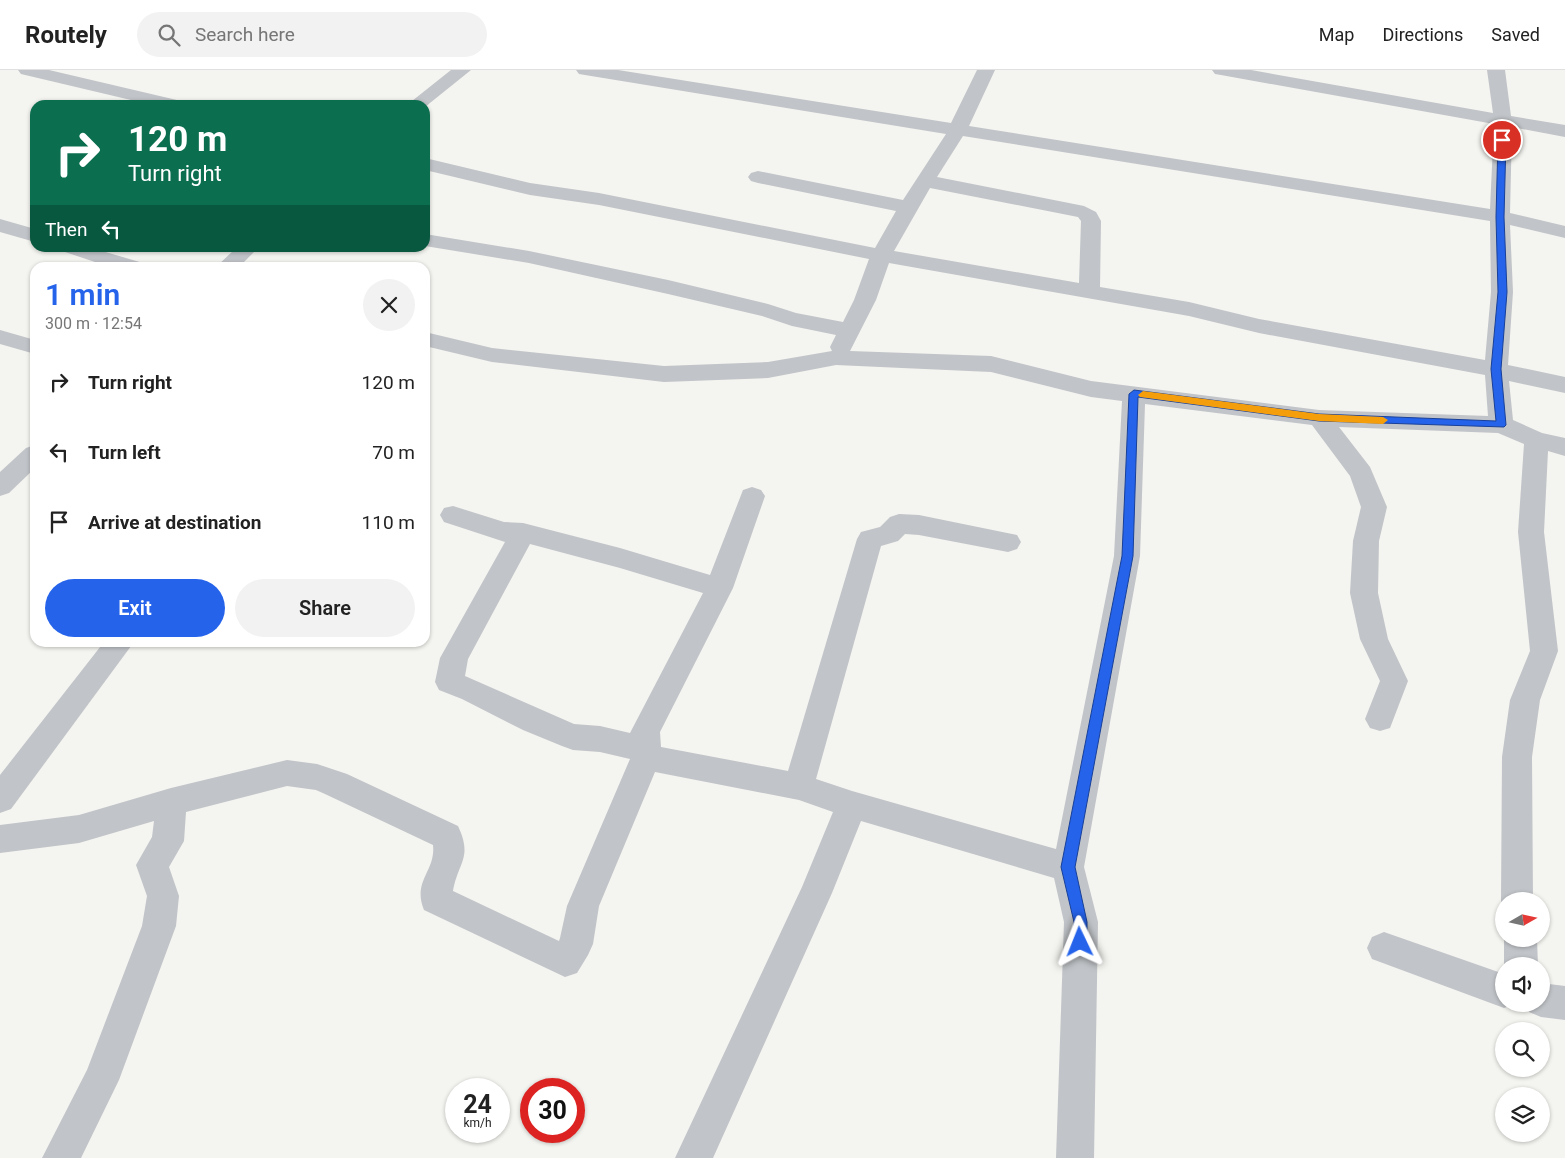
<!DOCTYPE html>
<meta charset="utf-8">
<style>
:root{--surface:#fff;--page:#f2f2f2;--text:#222;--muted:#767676;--line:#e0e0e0;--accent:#2563eb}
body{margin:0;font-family:Roboto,sans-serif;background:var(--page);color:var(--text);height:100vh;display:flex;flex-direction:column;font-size:19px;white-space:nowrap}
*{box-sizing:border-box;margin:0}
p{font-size:16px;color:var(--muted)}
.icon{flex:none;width:28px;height:28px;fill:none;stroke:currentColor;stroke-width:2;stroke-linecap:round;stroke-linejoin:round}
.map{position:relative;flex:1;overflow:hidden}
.side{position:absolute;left:30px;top:192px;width:400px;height:385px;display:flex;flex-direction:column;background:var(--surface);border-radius:15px;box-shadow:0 1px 4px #0004}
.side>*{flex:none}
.hud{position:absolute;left:30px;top:30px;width:400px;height:152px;border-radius:15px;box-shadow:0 1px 4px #0004;background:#0b6e4f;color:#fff;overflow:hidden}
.needle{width:32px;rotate:81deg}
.controls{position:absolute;left:1495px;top:822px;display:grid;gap:10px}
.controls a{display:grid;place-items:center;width:55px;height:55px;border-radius:50%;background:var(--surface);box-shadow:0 1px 4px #0004;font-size:25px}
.speed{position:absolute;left:445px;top:1008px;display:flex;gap:10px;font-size:25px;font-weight:700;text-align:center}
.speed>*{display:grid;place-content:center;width:65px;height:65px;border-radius:50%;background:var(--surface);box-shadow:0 1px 4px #0004;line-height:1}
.speed small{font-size:12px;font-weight:400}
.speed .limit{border:8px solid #d22;background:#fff;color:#111}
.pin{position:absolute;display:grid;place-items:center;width:42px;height:42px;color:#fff;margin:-21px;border:2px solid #fff;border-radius:50%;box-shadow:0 1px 5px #0007}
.me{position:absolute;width:55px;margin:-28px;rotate:358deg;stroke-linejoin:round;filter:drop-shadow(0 0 4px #0008)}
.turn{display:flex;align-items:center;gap:18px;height:105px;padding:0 15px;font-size:22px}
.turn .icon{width:65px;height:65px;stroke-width:2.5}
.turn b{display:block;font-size:35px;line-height:42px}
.then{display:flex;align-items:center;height:48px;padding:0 15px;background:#0003;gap:10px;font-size:19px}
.round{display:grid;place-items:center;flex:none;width:52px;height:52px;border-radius:26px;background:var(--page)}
.headline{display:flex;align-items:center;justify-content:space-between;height:85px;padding:0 15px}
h1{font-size:30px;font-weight:600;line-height:38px;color:var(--accent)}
.primary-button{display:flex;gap:10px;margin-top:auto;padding:10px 15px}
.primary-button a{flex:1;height:58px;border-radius:30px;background:var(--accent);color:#fff;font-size:20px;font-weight:600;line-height:58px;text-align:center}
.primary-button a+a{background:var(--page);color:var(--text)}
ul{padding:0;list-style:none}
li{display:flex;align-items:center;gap:15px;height:70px;padding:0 15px}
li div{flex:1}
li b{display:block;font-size:19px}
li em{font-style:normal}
header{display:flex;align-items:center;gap:30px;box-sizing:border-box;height:70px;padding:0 25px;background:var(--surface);border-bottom:1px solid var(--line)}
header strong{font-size:24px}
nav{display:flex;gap:28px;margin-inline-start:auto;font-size:18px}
.search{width:350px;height:45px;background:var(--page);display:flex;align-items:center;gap:12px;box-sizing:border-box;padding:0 18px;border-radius:28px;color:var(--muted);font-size:19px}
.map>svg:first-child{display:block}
</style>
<header>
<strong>Routely</strong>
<div class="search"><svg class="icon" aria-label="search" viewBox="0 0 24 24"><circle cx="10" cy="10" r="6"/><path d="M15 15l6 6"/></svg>Search here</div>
<nav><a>Map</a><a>Directions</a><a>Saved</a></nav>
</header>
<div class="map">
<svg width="1565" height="1088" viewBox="0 0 1565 1088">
<rect width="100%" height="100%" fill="#f4f4f0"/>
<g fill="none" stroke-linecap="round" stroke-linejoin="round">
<g fill="#c1c4c8" fill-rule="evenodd">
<polygon points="18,0 49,0 181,31 184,35 152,35 21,4"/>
<polygon points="451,0 471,0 425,37 425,35 407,35"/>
<path d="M 576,0 L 618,0 L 951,53 L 977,0 L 995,0 L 969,56 L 1490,139 L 1494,54 L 1221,5 L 1215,4 L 1212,0 L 1251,0 L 1493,43 L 1487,0 L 1505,0 L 1511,46 L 1565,55 L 1565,67 L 1512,57 L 1510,143 L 1565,156 L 1565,168 L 1510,155 L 1513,222 L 1508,295 L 1565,307 L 1565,323 L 1509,311 L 1513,350 L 1542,363 L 1565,368 L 1565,386 L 1548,381 L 1544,462 L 1558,581 L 1540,630 L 1532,687 L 1533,831 L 1504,831 L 1504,838 L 1501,831 L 1502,687 L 1510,630 L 1530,581 L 1518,462 L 1524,374 L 1498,363 L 1339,357 L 1370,397 L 1387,437 L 1379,471 L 1378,523 L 1388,569 L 1408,611 L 1390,658 L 1380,661 L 1370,658 L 1365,649 L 1380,611 L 1360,569 L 1350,523 L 1353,471 L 1361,437 L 1350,406 L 1312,355 L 1145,334 L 1140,486 L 1084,797 L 1098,852 L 1094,1088 L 1056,1088 L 1064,852 L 1054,808 L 861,751 L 832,823 L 713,1088 L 675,1088 L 802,817 L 833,742 L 799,730 L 655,702 L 599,836 L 593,874 L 588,885 L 577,903 L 565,907 L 424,840 C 412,811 436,801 433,775 L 325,724 L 316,720 L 287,716 L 186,742 L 184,771 L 169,797 L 179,826 L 176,856 L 119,1010 L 81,1088 L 42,1088 L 87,1000 L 142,856 L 147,826 L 136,795 L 152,767 L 154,751 L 79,773 L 0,783 L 0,755 L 79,745 L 171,718 L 287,690 L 317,694 L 347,704 L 458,756 C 473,788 458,792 453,821 L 559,871 L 560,868 L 567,836 L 630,689 L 600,682 L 573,680 L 562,676 L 523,660 L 462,629 L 439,620 L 435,612 L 440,588 L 505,472 L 444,452 L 440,445 L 444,438 L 453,436 L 504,452 L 523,453 L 620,478 L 710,505 L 743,420 L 752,417 L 761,420 L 765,426 L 733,518 L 660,662 L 661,677 L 788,701 L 857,469 L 861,462 L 880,457 L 890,447 L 899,444 L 919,445 L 1017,465 L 1021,472 L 1017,479 L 1008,482 L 919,465 L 905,464 L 898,471 L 881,476 L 816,709 L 852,721 L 1056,779 L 1114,486 L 1122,331 L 1091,327 L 991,302 L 836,295 L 768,308 L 664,312 L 492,292 L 425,276 L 425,262 L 492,278 L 664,296 L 768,292 L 832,281 L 830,277 L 836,265 L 792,256 L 762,246 L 668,224 L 529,193 L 425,176 L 425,164 L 529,181 L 668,210 L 768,234 L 796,243 L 843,252 L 854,230 L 869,189 L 599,135 L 530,125 L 425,100 L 425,88 L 530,113 L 599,123 L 875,178 L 896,141 L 758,113 L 751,111 L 748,107 L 751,103 L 758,101 L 903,130 L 946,64 L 585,5 L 579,4 ZM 963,66 L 1490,151 L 1491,222 L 1485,290 L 1259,249 L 1189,232 L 1100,217 L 1101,151 L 1096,142 L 1084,136 L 937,107 ZM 930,118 L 1078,147 L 1081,151 L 1079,213 L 894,181 ZM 889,193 L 1189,246 L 1259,263 L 1485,305 L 1488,346 L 1319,340 L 1091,311 L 991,286 L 850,281 L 876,230 ZM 530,474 L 620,498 L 703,523 L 630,663 L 600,656 L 574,654 L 465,606 L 468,589 Z"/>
<polygon points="0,149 35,159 35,172 0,162"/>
<polygon points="62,178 92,178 143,193 146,198 113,198 65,182"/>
<polygon points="236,178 258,178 238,198 215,198"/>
<polygon points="0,260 35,270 35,284 0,274"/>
<polygon points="35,375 35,398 9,423 0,426 0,402 26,378"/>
<polygon points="104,572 134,572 11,739 0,743 0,705"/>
<polygon points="1384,862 1504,904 1504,934 1514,934 1504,938 1372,889 1367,878 1372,867"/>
<polygon points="1504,868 1537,869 1538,896 1504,896"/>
<polygon points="1541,913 1565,916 1565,950 1541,947 1529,942 1525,934 1541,934"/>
</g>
</g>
<polygon fill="#2563eb" stroke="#184099" points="1502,68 1506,70 1504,147 1507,222 1501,299 1506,355 1504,357 1319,351 1138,327 1133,486 1075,797 1087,852 1087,872 1085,877 1080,879 1075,877 1073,872 1074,852 1061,797 1122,486 1129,324 1134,320 1319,344 1496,351 1491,299 1498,222 1496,147 1498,70"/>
<polygon fill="#f59e0b" points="1143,321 1319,344 1383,347 1388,350 1383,354 1319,351 1140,327 1138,325"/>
</svg>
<div class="controls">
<a><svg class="needle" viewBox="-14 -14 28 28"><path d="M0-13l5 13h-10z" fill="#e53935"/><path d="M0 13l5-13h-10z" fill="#767676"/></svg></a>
<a><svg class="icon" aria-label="sound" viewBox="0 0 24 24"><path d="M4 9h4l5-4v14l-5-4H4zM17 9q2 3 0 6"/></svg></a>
<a><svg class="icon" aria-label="search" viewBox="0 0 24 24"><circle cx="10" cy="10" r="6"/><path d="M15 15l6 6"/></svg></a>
<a><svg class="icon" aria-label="layers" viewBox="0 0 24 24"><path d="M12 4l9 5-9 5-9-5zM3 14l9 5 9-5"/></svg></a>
</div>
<div class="speed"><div>24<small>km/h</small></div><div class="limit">30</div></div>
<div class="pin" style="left:1502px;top:70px;background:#d93025"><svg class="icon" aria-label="arrive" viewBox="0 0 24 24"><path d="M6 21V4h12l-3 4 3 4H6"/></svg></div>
<svg class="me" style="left:1080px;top:872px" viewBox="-20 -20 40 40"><path d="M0-17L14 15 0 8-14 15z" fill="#2563eb" stroke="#fff" stroke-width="4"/></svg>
<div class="hud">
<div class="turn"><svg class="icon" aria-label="right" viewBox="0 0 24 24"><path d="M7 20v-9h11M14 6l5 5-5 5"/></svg><div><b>120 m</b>Turn right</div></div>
<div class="then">Then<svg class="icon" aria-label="left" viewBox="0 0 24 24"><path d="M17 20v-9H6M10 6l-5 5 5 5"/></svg></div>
</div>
<section class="side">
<div class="headline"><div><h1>1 min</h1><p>300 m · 12:54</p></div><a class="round"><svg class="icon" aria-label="close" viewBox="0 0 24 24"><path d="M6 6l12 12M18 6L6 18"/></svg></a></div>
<ul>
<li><svg class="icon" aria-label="right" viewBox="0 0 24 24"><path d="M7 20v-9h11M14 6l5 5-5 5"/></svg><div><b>Turn right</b></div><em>120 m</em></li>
<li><svg class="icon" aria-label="left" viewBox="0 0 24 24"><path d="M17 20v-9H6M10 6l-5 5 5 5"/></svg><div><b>Turn left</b></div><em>70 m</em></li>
<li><svg class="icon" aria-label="arrive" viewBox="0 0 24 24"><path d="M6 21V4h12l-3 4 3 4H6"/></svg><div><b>Arrive at destination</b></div><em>110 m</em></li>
</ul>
<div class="primary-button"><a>Exit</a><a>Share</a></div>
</section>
</div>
